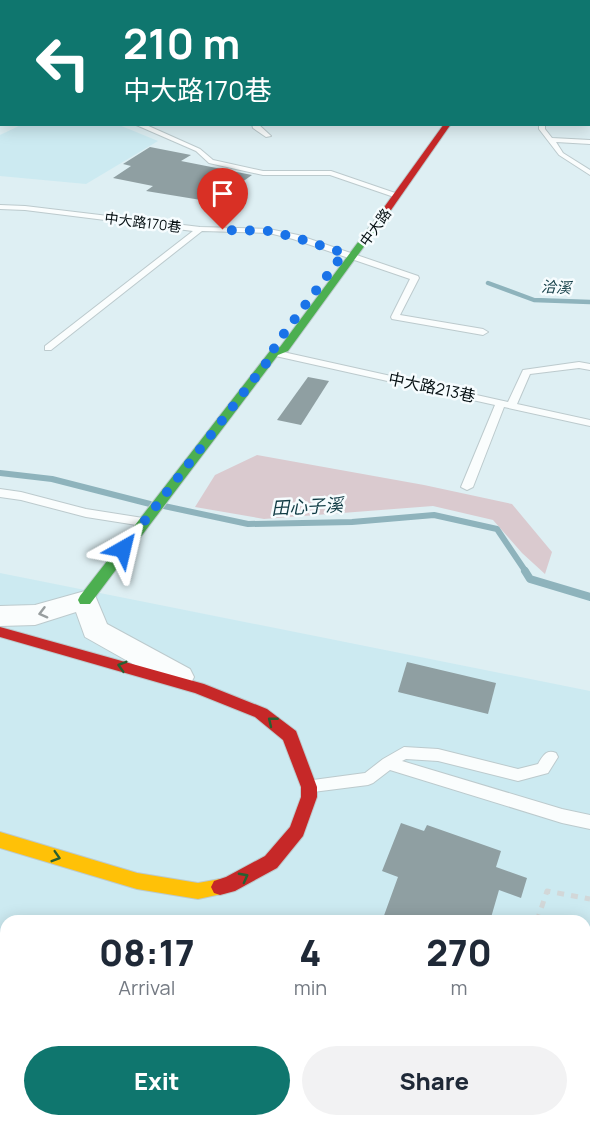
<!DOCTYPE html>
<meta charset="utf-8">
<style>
:root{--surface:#fff;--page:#f2f2f3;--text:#1f2937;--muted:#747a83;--accent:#0f766e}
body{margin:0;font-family:Manrope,"Noto Sans TC",sans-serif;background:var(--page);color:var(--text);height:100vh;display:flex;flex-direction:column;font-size:22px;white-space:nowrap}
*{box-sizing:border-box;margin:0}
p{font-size:20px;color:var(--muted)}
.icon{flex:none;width:33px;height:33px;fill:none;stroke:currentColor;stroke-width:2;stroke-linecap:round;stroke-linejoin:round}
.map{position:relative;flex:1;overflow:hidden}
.panel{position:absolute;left:0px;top:915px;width:591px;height:212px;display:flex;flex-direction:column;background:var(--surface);border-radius:18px 18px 0 0;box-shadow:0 3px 15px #0003}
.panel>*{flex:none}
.guide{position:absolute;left:0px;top:0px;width:591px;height:126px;box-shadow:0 3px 15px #0003;background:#0f766e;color:#fff;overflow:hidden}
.pin{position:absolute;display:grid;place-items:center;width:51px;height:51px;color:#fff;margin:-62px -26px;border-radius:50% 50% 50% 0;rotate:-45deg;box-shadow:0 0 6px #0007}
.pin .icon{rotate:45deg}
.me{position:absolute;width:66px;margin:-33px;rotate:37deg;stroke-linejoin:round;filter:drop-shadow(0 0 4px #0008)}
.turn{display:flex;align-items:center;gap:21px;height:126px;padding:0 24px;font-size:27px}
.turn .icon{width:78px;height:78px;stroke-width:2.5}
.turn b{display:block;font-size:42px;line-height:51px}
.eta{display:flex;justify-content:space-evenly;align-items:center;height:102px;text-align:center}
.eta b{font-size:36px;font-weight:800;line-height:42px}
.button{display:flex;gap:12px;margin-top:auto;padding:12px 24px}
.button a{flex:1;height:69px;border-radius:36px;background:var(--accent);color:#fff;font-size:24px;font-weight:800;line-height:69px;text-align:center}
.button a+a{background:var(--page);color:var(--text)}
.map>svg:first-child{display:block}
</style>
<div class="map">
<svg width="590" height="1126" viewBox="0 0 590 1126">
<rect width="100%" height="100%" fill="#deeff3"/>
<g fill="#cceaf1" fill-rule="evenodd">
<polygon points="119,125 158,141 86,184 0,176 0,135 21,125"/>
<path d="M 0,573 L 590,691 L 590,1126 L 0,1126 ZM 6,921 L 585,921 L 585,1120 L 6,1120 Z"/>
</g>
<polygon fill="#ddcfd3" points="0,1057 6,1060 6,1120 160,1120 174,1126 0,1126"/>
<polygon fill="#dacacf" points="257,455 424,485 512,504 552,552 545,574 522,553 493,520 433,506 264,519 195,507 215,475"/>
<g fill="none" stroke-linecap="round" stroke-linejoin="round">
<polyline stroke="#8eb3bc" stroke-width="4.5" points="488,283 534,300 590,302"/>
<g stroke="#8eb3bc" stroke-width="6">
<polyline points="0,473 52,479 150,504"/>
<polyline points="164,506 248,524 352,522 434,515 497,529 526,572"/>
</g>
<polyline stroke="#8eb3bc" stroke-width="8" points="525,571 530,579 590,597"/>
</g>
<g fill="#8f9fa2">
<polygon points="150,147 191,155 181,161 252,175 218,199 206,197 201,200 146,191 153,186 113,178 131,166 123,164"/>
<polygon points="308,377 329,381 301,425 277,420"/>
<polygon points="407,662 496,683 488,714 398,692"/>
<polygon points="401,823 424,831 427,825 501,851 496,867 527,878 521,898 499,890 490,921 382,921 398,877 382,871"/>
</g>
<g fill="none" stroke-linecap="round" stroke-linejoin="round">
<g stroke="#bccacd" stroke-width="2">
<g id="lane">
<rect x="192" y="0" width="4" height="2"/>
<polygon points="246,0 251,0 244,2"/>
<polygon points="0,17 2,18 2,21 0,21"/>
<polygon points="134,124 144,124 200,149 213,160 263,171 331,171 401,195 394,197 330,175 263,175 209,163 196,151"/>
<polygon points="252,124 258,124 271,136 266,137 253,128"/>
<polygon points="539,124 545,124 545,129 552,138 590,140 590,144 556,142 563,153 590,170 590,175 559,155 539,129"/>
<polygon points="0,205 25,206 200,227 269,229 298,235 418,276 419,278 400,315 483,329 488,332 483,335 392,319 391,317 410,279 293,239 269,233 202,231 51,350 45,350 45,346 193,231 25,210 0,209"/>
<polygon points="274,350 508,402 523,370 579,362 590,364 590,370 579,368 530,374 517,404 590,420 590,426 504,407 473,487 467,490 461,487 495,405 271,355 269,353"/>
<polygon points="0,489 21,492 86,509 143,518 149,522 143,526 86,517 21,500 0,497"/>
<path d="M 404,747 L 438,749 L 518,769 L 538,764 C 543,756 546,749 556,753 L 558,757 L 548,773 L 518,781 L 438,761 L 406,759 L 402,761 L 562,809 L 590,815 L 590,829 L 562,823 L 390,770 L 373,783 L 368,785 L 313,792 L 308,790 L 306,786 L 308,782 L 313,780 L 365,773 L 383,759 Z"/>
</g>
</g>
<g stroke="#bccacd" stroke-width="2">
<g id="street">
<polygon points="318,0 338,0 339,2 319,2"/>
<polygon points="85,591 94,593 107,624 190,669 194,677 190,685 180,688 170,685 85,637 76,612 35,625 0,626 0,606 35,605"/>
<polygon points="0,1008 6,1010 6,1048 0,1046"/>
<polygon points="226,1120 278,1120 280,1126 228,1126"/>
</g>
</g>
<g stroke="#bccacd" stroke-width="2">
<polygon id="fast" points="385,206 392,208 288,351 278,355 90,604 80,604 78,600 80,596 270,351 280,347"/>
</g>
<g stroke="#bccacd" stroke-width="2">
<g id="slow">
<rect x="0" y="35" width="2" height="4"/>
<polygon points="0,832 137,873 198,883 220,879 226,881 229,887 226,893 198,899 137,889 0,848"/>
</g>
</g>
<g stroke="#bccacd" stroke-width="2">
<g id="jam">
<polygon points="444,124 451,124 391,210 385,210 385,206"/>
<polygon points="0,627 204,684 267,709 296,731 317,787 317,797 303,836 277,868 235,891 220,895 214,893 211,887 214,881 226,877 265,856 290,827 301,797 301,787 283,740 255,717 195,693 0,637"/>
</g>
</g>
<g stroke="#d2d7d8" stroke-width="5" stroke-dasharray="7 7" stroke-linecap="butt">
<polyline points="537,921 547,891 590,899"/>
<polyline points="585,1062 590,1063"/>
<polyline points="501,1126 503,1120"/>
</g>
<use href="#lane" fill="#fafdfd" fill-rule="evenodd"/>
<use href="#street" fill="#fafdfd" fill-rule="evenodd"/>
<use href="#fast" fill="#4caf50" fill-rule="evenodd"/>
<use href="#slow" fill="#ffc107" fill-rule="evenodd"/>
<use href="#jam" fill="#c62828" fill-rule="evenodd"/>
</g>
<defs><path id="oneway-chevron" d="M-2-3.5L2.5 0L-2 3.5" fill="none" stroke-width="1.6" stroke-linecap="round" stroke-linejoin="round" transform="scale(1.5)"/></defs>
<use stroke="#989e9f" href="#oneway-chevron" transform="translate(43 613) rotate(165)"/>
<g stroke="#285f31">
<use href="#oneway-chevron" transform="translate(122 666) rotate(-164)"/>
<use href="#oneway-chevron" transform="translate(272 721) rotate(-141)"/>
<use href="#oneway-chevron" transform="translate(56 857) rotate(17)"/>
<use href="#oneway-chevron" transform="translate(244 877) rotate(-28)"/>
</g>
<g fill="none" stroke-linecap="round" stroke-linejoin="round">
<polyline stroke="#1a73e8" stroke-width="10" stroke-dasharray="0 18" points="123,549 264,366 274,353 274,347 344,253 294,237 269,231 223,230"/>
</g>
<g text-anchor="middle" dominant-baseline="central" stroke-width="5" stroke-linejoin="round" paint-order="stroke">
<g font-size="14" fill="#050f12" stroke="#f6fcfe">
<text transform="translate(143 222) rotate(7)">中大路170巷</text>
<text transform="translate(375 227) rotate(-54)">中大路</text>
</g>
<g font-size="15" font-style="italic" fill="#103b44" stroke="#f6fcfe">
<text transform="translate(556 287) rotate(3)">洽溪</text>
</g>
<g font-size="16" fill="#050f12" stroke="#f6fcfe">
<text transform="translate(432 387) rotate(12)">中大路213巷</text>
</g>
<g font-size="18" font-style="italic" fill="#103b44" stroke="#f6fcfe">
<text transform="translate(307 506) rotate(-3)">田心子溪</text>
</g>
</g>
</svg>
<div class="pin" style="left:223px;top:230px;background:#d93025"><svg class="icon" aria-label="arrive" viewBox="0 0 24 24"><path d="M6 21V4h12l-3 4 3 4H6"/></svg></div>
<svg class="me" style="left:123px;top:549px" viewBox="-20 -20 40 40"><path d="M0-17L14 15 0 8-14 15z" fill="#1a73e8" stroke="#fff" stroke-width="4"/></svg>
<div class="guide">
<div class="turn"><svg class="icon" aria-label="left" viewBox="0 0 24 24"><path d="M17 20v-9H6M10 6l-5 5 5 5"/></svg><div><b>210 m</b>中大路170巷</div></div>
</div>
<section class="panel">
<div class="eta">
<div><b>08:17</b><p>Arrival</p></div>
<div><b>4</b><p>min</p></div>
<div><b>270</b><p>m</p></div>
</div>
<div class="button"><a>Exit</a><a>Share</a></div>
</section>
</div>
